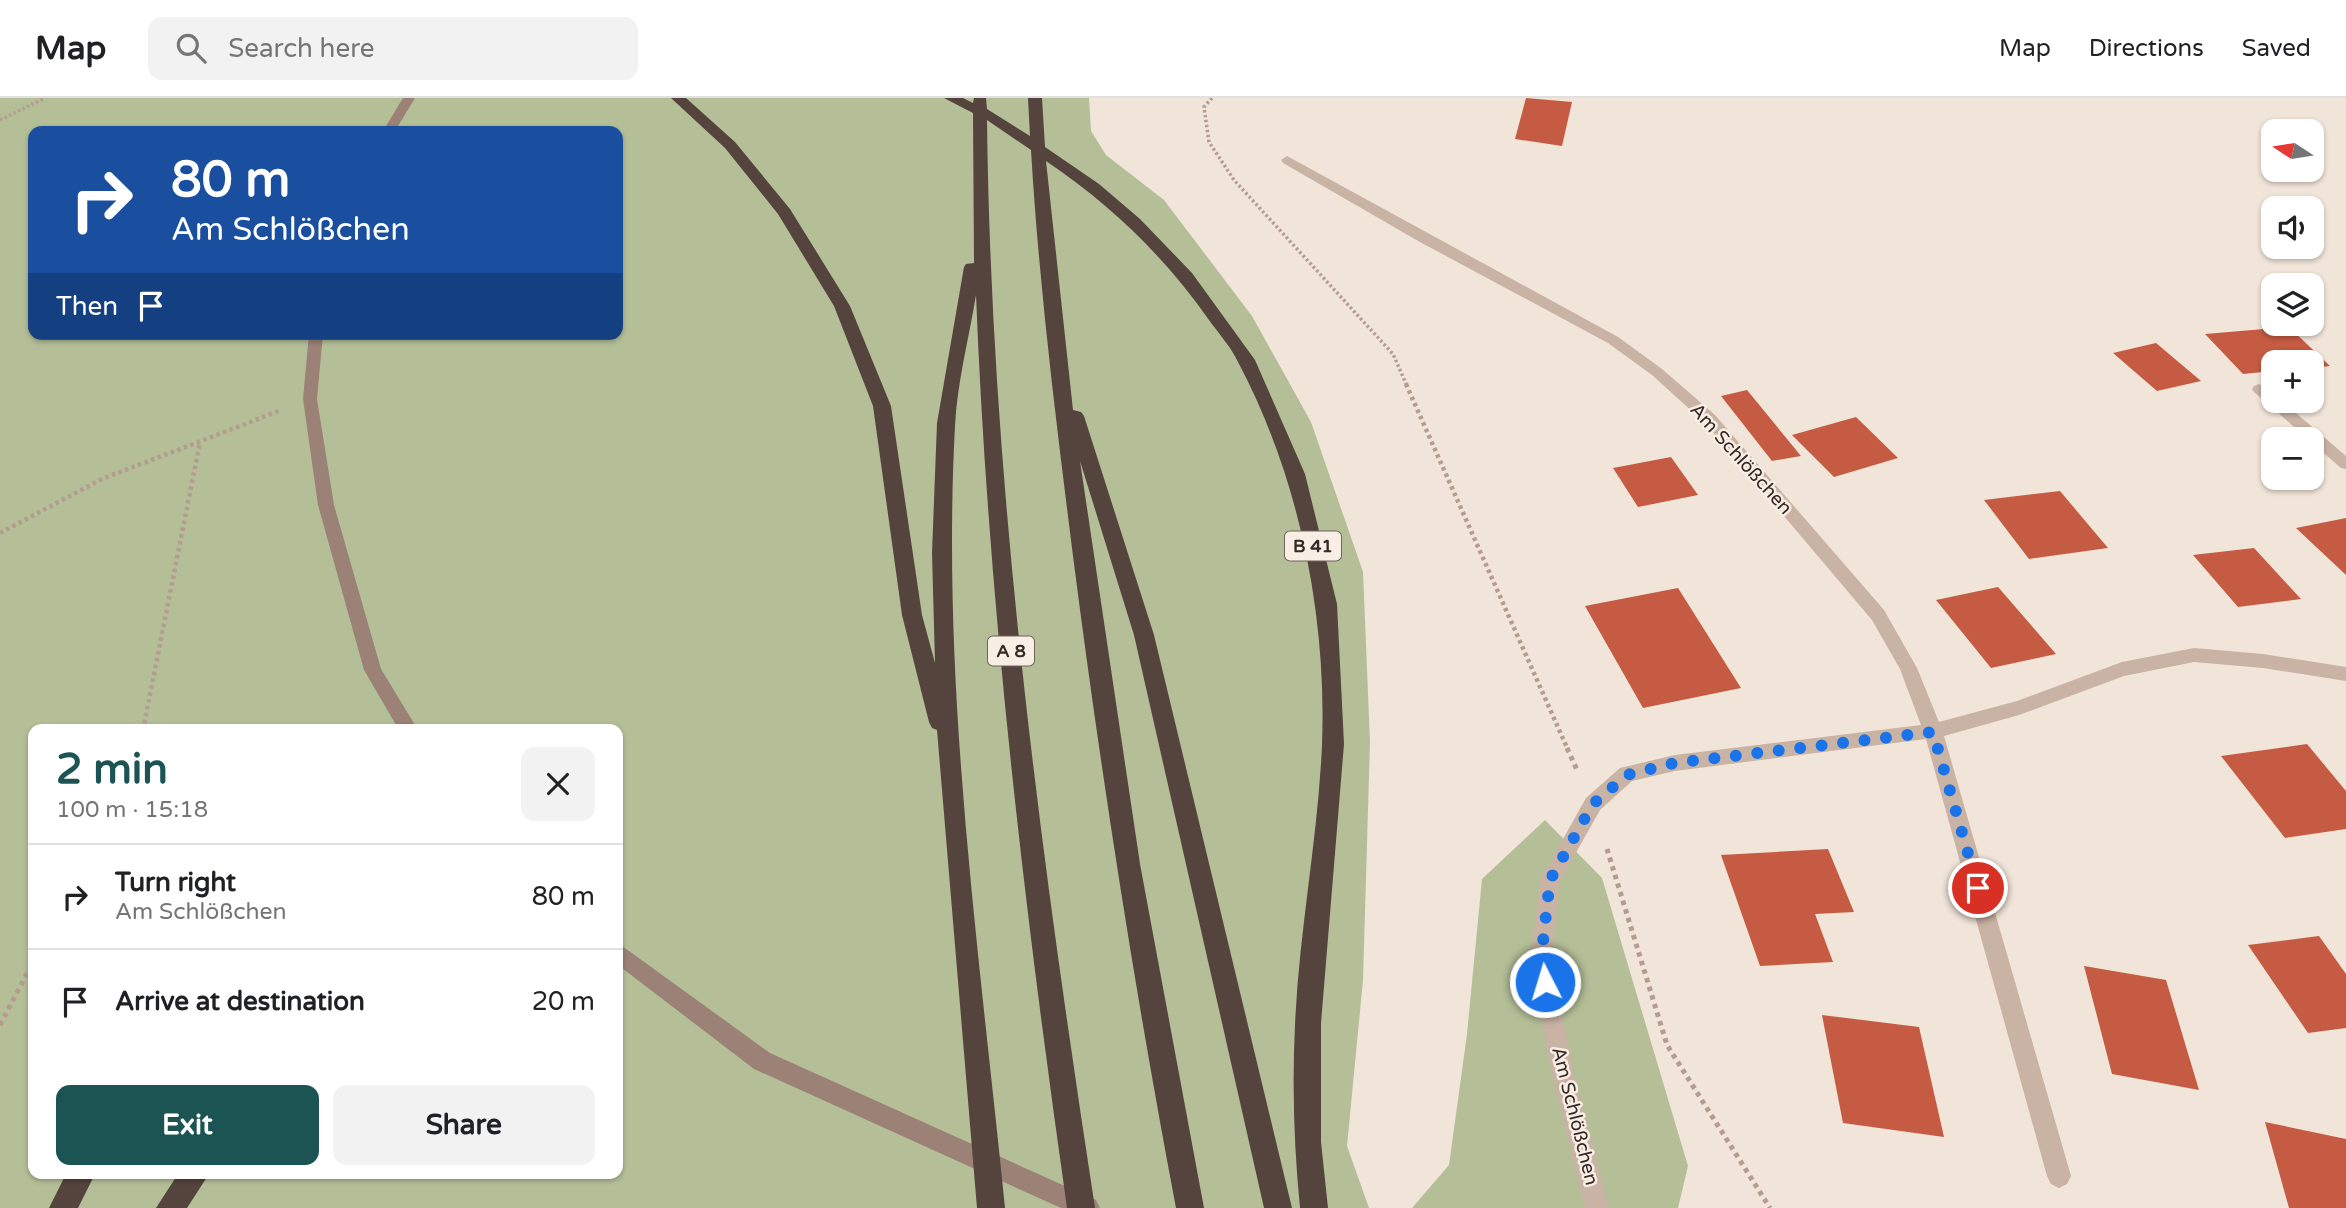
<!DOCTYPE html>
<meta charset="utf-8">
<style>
:root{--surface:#fff;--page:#f2f2f2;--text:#202124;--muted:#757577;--line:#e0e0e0;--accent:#1c5454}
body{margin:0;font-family:"Varela Round",sans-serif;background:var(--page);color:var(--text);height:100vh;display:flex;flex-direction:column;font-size:26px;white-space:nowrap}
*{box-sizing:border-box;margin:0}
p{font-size:23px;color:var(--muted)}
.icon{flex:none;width:38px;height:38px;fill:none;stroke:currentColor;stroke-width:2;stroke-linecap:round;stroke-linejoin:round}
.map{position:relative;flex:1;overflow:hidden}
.panel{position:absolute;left:28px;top:626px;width:595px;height:455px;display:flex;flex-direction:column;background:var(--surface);border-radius:14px;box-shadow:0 2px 5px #0004}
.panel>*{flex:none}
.banner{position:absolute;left:28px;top:28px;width:595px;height:214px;border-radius:14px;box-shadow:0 2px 5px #0004;background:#1a4fa0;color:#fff;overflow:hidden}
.needle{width:46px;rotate:282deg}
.buttons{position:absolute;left:2261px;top:21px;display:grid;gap:14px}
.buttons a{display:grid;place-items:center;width:63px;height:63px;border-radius:14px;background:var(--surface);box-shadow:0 2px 5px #0004;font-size:35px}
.pin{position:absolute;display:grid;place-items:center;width:60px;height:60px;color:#fff;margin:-30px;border:4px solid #fff;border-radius:50%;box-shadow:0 2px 7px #0007}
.me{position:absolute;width:77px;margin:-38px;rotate:355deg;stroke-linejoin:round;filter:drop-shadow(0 0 5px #0008)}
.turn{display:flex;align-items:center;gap:24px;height:147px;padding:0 28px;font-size:32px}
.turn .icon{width:91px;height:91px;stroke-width:2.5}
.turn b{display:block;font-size:49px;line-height:60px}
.then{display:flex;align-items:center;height:66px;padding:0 28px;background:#0003;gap:14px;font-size:26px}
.round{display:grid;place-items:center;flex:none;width:74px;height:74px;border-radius:14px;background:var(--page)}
.summary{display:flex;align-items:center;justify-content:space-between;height:119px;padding:0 28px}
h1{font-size:42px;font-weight:800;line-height:52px;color:var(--accent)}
.action{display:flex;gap:14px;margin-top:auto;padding:14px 28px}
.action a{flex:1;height:80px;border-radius:14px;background:var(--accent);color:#fff;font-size:28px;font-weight:800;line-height:80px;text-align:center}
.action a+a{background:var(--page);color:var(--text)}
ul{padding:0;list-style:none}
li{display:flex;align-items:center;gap:21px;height:105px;padding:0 28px;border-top:2px solid var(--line)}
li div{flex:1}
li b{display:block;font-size:26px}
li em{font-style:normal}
header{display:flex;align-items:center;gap:42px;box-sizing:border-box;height:98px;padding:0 35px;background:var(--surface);border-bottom:2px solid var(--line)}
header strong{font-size:33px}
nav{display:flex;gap:38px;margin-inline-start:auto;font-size:24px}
.search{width:490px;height:63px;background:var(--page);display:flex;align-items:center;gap:18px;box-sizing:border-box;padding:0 24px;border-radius:14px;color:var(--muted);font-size:26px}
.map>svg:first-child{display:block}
</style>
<header>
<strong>Map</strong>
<div class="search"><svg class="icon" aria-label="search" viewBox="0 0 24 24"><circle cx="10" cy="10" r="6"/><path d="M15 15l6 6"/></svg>Search here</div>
<nav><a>Map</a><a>Directions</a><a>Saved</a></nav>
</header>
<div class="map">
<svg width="2346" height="1110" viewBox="0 0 2346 1110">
<rect width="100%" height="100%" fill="#f1e4d8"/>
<g fill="#b4bf98" fill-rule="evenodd">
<path d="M 0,0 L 1089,0 L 1091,33 L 1106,57 L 1164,102 L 1252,218 L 1311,324 L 1363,474 L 1370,644 L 1363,882 L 1347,1048 L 1369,1110 L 0,1110 ZM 33,33 L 618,33 L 618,236 L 33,236 ZM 33,632 L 618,632 L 618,1076 L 33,1076 Z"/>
<polygon points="1545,722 1602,780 1688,1068 1678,1110 1412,1110 1449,1067 1467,936 1482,781"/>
</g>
<g fill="#c55b42">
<polygon points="1526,0 1572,4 1562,48 1515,41"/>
<polygon points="2289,229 2330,268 2312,270 2312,264 2273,264 2273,273 2243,276 2205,236"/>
<polygon points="2156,245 2201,283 2157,293 2113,255"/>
<polygon points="1747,292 1801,358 1772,363 1721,298"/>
<polygon points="1856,319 1898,360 1834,379 1792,337"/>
<polygon points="1671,359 1698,397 1638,409 1613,370"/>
<polygon points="2060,393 2108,450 2029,461 1984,402"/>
<polygon points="2346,420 2346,477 2296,430"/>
<polygon points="2254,450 2301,501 2238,509 2193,457"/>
<polygon points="1998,489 2056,556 1991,570 1936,502"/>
<polygon points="1678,490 1741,590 1643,610 1585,508"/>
<polygon points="2307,646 2346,693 2346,731 2285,740 2221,658"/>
<polygon points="1828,751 1854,814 1815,816 1833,864 1760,868 1721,757"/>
<polygon points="2319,838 2346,876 2346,930 2308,935 2248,847"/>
<polygon points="2084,868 2166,882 2199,992 2112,976"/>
<polygon points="1822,917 1919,929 1944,1039 1843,1025"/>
<polygon points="2265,1024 2346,1041 2346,1110 2289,1110"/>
</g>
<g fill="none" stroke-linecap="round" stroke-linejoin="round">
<g stroke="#b49d8f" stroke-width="3.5" stroke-dasharray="2.5 2.5" stroke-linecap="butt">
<polyline points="1212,0 1204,9 1209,44 1234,82 1393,256 1407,288"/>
<polyline points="0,22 45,0"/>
</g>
<g stroke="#b49d8f" stroke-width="4.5" stroke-dasharray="3.5 3.5" stroke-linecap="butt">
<polyline points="1406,286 1568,652"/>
<polyline points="0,435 102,381 279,313"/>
<polyline points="143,632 200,344"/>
</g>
<g stroke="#b49d8f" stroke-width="5" stroke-dasharray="4.5 4.5" stroke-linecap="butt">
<polyline points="1567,650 1578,674"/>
<polyline points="1607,751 1667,947 1770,1110"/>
<polyline points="0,927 33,864"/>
</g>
<g fill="#c8b3a4" fill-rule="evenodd">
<polygon points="1287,58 1618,239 1662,271 1715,317 1884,512 1917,570 1939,624 2017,603 2122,564 2194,550 2263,556 2346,569 2346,583 2263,570 2194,564 2124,578 2019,617 1944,638 2071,1078 2067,1086 2059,1090 2051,1086 2047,1078 1926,641 1675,673 1632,683 1600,712 1560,783 1551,861 1574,975 1609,1110 1585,1110 1552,975 1531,861 1540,782 1586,700 1620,670 1675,657 1921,627 1900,571 1872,522 1705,325 1652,277 1608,245 1420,144 1283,65 1281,62"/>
<polygon points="2259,286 2273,295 2273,303 2282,303 2346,358 2346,371 2341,370 2312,345 2312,341 2308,341 2254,294 2252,291 2254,288"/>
</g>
<g fill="#9c8276" fill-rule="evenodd">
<polygon points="403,0 415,0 395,33 383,33"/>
<polygon points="309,236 323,236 317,301 334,407 381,571 418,632 399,632 364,572 318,407 303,301"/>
<polygon points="618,845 770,955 1096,1102 1100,1110 1061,1110 754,971 618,867"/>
</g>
<g fill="#55433d" fill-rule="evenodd">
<path d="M 671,0 L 686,0 L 735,44 L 790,111 L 850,208 L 891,308 L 922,517 L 935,565 L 932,455 L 937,325 L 964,169 L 966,166 L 974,165 L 973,15 L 944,0 L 963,0 L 973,5 L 974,0 L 986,0 L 987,11 L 1030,38 L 1028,0 L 1042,0 L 1045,49 L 1099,86 L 1140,121 L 1192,175 L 1255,262 L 1305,376 L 1337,506 L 1344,646 L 1321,925 L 1321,1044 L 1328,1110 L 1300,1110 C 1294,1049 1292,988 1295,927 C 1299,833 1318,740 1322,647 C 1327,517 1299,379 1238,264 C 1231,249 1219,236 1209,222 C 1164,158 1111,107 1046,63 L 1073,312 L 1081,314 L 1084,318 L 1154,537 L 1292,1110 L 1264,1110 L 1134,537 L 1080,363 L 1140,766 L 1204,1110 L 1176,1110 C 1135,894 1101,676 1073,458 C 1056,323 1039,188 1031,52 L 987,22 C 991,385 1040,752 1095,1110 L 1067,1110 C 1024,808 988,502 976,197 C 969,240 957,285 955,328 C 941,589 979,851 1005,1110 L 977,1110 L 937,632 L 932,630 L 929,624 L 902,517 L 873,308 L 834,208 L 778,116 L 725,50 Z"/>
<polygon points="66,1076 95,1076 78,1110 49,1110"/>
<polygon points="178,1076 209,1076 187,1110 156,1110"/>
</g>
</g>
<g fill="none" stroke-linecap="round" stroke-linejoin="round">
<polyline stroke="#1a73e8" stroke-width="12" stroke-dasharray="0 21.6" points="1545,884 1541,861 1550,782 1593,706 1627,677 1675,665 1933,634 1978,790"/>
</g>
<g text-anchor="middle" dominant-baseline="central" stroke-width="5" stroke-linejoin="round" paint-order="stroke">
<g fill="#f9eee4" stroke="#6f645f" stroke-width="2">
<rect x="1285" y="433.5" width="56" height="29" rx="5"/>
<rect x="988" y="538.5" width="46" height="29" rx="5"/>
</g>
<g font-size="18" font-weight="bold" fill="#342926">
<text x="1313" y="448">B 41</text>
<text x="1011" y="553">A 8</text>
</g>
<g font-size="19" fill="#342926" stroke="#f9eee4">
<text transform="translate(1741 361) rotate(48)">Am Schlößchen</text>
<text transform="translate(1575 1018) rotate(76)">Am Schlößchen</text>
</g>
</g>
</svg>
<div class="buttons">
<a><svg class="needle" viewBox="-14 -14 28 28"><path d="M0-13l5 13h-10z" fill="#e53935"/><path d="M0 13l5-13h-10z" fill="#757577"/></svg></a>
<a><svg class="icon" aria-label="sound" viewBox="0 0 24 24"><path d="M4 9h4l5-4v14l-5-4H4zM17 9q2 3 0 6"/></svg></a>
<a><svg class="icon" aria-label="layers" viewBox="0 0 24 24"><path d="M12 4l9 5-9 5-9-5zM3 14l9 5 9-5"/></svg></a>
<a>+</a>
<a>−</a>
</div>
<div class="pin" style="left:1978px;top:790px;background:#d93025"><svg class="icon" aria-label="arrive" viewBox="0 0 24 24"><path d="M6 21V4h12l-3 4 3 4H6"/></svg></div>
<svg class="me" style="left:1545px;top:884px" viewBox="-20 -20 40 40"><circle r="17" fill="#1a73e8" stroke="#fff" stroke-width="3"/><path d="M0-11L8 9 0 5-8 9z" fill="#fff"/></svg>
<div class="banner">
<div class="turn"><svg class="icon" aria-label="right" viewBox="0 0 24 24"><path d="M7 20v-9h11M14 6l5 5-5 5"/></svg><div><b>80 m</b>Am Schlößchen</div></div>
<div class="then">Then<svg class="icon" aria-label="arrive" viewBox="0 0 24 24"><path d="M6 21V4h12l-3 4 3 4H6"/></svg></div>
</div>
<section class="panel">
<div class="summary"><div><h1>2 min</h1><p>100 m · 15:18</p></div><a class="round"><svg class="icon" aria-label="close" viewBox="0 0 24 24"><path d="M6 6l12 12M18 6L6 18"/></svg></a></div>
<ul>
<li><svg class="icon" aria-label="right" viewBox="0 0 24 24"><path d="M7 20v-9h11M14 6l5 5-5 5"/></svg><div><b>Turn right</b><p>Am Schlößchen</p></div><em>80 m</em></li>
<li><svg class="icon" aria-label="arrive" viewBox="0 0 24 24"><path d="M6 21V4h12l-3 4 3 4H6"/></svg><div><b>Arrive at destination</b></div><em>20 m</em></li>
</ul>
<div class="action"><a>Exit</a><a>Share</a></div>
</section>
</div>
